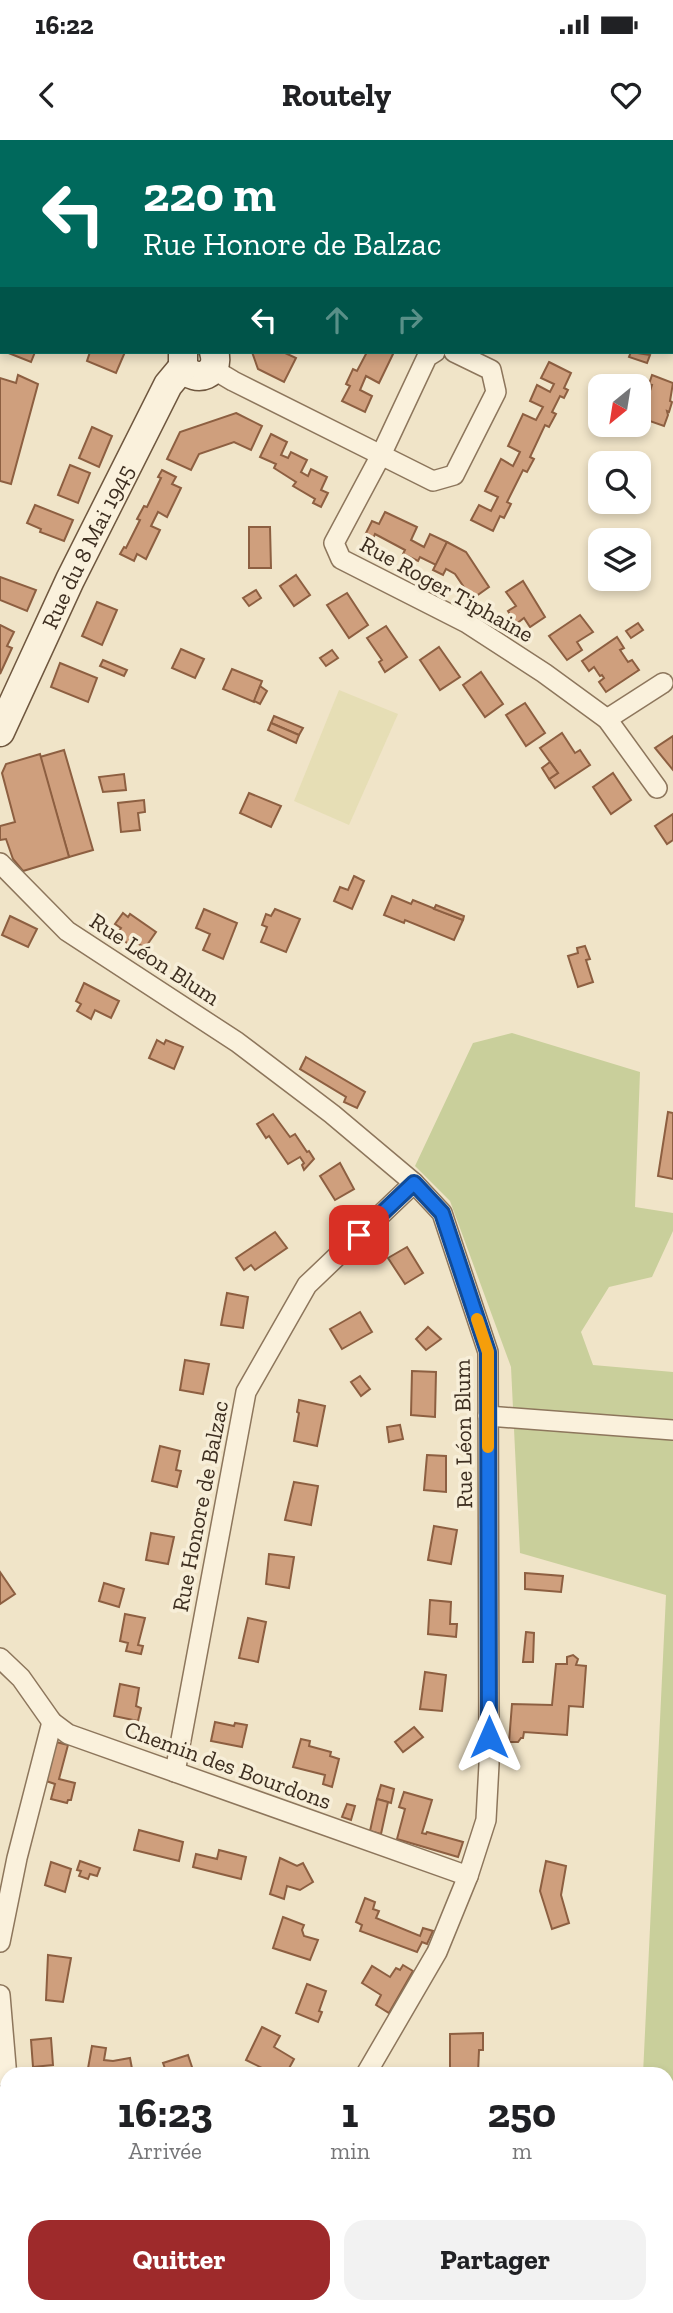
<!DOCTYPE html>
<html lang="fr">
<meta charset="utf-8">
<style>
:root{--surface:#fff;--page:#f2f2f2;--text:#202124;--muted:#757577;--accent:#9e2a2b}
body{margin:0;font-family:"Zilla Slab",serif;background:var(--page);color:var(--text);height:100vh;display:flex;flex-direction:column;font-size:26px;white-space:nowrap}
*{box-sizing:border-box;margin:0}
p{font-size:23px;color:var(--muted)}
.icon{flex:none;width:38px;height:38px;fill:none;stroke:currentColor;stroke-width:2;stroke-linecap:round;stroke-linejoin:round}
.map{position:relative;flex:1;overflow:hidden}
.side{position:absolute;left:0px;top:1927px;width:674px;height:247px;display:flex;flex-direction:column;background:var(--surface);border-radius:21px 21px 0 0;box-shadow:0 4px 10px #0003}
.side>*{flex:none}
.guide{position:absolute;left:0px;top:0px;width:674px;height:214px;box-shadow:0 4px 10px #0003;background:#00695c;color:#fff;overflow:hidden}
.needle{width:46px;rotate:210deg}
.buttons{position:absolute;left:588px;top:234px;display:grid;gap:14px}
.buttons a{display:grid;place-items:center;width:63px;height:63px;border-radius:14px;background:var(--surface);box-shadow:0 4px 10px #0003;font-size:35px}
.pin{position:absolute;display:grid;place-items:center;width:60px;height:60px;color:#fff;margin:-30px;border-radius:14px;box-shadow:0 4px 10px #0006}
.me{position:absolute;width:77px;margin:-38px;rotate:0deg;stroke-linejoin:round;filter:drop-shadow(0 0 5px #0008)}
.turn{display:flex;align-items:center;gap:24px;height:147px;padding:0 28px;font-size:32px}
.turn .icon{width:91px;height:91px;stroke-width:2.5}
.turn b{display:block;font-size:49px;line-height:60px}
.lanes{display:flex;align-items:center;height:66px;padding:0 28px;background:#0003;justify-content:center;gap:35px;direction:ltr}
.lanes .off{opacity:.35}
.eta{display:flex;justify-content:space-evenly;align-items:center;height:119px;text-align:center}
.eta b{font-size:42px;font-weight:800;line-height:49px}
.primary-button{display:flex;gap:14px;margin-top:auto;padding:14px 28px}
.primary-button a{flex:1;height:80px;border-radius:21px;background:var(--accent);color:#fff;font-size:28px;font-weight:800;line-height:80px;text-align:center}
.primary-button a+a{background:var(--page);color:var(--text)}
.status{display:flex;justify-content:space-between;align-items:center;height:49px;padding:0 35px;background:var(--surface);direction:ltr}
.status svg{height:19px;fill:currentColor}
header{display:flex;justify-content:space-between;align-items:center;height:91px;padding:0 28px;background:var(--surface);font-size:32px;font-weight:800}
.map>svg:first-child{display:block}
</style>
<div class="status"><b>16:22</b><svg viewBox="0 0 49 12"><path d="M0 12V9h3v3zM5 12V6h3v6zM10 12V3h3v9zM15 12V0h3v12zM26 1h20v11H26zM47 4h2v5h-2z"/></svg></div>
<header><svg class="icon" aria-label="back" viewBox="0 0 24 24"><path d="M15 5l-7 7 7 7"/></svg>Routely<svg class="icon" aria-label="heart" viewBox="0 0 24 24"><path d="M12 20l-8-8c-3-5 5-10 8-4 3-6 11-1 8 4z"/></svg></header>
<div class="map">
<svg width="673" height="2173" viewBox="0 0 673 2173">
<rect width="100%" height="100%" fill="#f0e4c8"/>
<polygon fill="#e6deb5" points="339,550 398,574 349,685 294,661"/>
<polygon fill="#c9cf9b" points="512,893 640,932 635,1067 673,1073 673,1091 652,1137 609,1147 581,1192 593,1225 673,1232 673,2025 667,2024 667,1934 643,1934 666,1455 520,1413 511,1227 450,1061 415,1026 473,903"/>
<g fill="#cf9f7d" stroke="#8d5f41" stroke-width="2">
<polygon points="2,122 2,210 0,209"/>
<polygon points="6,212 35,212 31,222"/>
<polygon points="90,212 125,212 116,233 87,221"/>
<polygon points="252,212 283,212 296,218 284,242 258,229"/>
<polygon points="367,212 394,212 379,243 366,236 360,250 372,256 365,272 342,261 350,246 346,244 353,229 357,231"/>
<polygon points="631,212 650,215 647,223 629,217"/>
<polygon points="549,222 571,233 564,248 568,250 564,258 560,256 552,272 556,274 549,287 545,285 530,317 534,319 527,332 523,330 507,362 511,364 504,378 500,376 493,391 471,380 479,365 491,371 498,357 485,351 501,319 513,326 520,312 508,306 523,274 536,280 543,267 530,261 537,245 550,252 554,244 541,238"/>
<polygon points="18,235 38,244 11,344 0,341 0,238 16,243"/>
<polygon points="652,235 673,243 670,261 672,262 669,272 667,271 668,275 664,286 641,278 652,245 649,244"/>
<polygon points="236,273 262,286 251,310 234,302 199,314 191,330 167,319 180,292"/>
<polygon points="92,287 112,296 99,327 79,318"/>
<polygon points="271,294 287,302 281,315 288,318 291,312 307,320 301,332 308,336 311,329 327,337 321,350 328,353 321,367 313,363 315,359 293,346 296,342 274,328 276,324 260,317"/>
<polygon points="70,325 90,333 78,363 58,355"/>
<polygon points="162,330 176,337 172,344 181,348 167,377 158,372 151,386 160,390 146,419 137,414 134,421 120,414 124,407 126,408 140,380 137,379 144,366 147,367 161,338 158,337"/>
<polygon points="35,365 73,380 64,401 40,392 41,389 27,383"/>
<polygon points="385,372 417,387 411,400 424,407 430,394 447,402 436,425 420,417 418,421 403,414 405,410 375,394 373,399 365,395 372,381 379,384"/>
<polygon points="249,387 270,387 271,428 249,428"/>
<polygon points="447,402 466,412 489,447 472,459 455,434 446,429 443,435 433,430"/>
<polygon points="296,435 310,455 294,466 280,446"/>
<polygon points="0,437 36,450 27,471 0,460"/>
<polygon points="523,441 545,477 530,487 524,478 516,484 508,471 516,466 506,452"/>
<polygon points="256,450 261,458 249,466 243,458"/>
<polygon points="347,453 368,485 349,498 327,465"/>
<polygon points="97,462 117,470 102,505 82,496"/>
<polygon points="580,475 593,492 577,502 582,510 567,520 549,496"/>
<polygon points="638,483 643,490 631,498 626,491"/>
<polygon points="0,485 14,492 7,506 12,508 0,534"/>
<polygon points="386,486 407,517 385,532 379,522 382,520 367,498"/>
<polygon points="617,497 624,508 620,510 628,522 632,520 639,530 606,552 599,542 604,538 602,535 600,536 594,527 589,531 582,521"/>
<polygon points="439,507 460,537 440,550 420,520"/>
<polygon points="181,509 204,519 195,538 172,528"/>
<polygon points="332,510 338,518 326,526 320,518"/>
<polygon points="103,520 127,530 124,536 100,526"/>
<polygon points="60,523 97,538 88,562 51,547"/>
<polygon points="232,529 262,541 254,562 223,549"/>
<polygon points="481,532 503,564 485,577 463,545"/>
<polygon points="260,546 267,551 260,564 254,561"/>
<polygon points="525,563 545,593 526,606 506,575"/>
<polygon points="274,576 303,588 299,595 271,583"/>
<polygon points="271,583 299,595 296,603 268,590"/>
<polygon points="562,593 575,613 580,610 590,625 555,648 549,639 558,633 540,608"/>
<polygon points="673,596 673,630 655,608"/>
<polygon points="64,610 93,710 69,717 40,617"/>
<polygon points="40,614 69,717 23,731 13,719 6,699 0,700 0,686 15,682 2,633 6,624"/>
<polygon points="550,622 558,633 549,639 542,628"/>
<polygon points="613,633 631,660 611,674 593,647"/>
<polygon points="124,634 126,650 103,652 99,637"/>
<polygon points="249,653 281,666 271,687 240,673"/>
<polygon points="144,660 145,672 138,673 140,690 121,692 118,663"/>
<polygon points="673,674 673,700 667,704 655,686"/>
<polygon points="354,736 364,741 352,769 334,761 340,747 348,750"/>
<polygon points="392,756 411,764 413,760 463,780 454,800 405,780 404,783 384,775"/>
<polygon points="436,765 464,776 463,780 434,769"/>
<polygon points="204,769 237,783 223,819 203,810 210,794 196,788"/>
<polygon points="275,769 300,779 286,812 261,802 267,787 262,785 266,774 271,776"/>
<polygon points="123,773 128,777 130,774 156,792 145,808 134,801 130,805 123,800 124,794 119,791 121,788 115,784"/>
<polygon points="10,776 37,789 28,807 2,795"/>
<polygon points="585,806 590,819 586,820 593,842 578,847 568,816 578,813 577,808"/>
<polygon points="84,843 119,861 111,878 95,870 91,879 77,871 81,864 76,861"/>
<polygon points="157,900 164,904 166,900 183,907 174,929 149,918"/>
<polygon points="306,917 365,952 357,968 344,962 346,957 300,929"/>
<polygon points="668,972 673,973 673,1039 658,1036"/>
<polygon points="273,974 290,997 295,994 307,1012 309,1011 314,1019 304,1030 302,1025 304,1023 300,1017 288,1024 269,996 266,998 257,984"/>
<polygon points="340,1023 354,1049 335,1060 320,1036"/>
<polygon points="275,1092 287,1108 255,1130 251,1125 244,1130 236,1118"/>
<polygon points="407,1107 423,1133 405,1144 388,1118"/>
<polygon points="227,1153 248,1157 243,1188 221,1185"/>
<polygon points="360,1172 372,1192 342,1209 330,1189"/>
<polygon points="428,1187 441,1199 426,1210 416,1199"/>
<polygon points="185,1220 209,1224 203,1254 180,1250"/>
<polygon points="412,1231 436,1232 435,1277 411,1275"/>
<polygon points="360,1236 370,1249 361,1256 351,1242"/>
<polygon points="299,1260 325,1266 317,1306 294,1301 299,1273 297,1272"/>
<polygon points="400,1285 403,1299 389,1302 387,1287"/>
<polygon points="160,1306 180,1311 176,1330 181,1331 177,1347 152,1341"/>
<polygon points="427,1315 446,1316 446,1352 424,1350"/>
<polygon points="294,1342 318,1346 311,1385 285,1380"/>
<polygon points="434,1386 457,1390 451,1424 428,1420"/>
<polygon points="151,1393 174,1397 168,1424 146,1420"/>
<polygon points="269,1414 294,1417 289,1448 266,1444"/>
<polygon points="0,1432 15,1454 0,1464"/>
<polygon points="525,1433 563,1436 561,1452 525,1449"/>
<polygon points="104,1443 124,1449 119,1467 99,1461"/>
<polygon points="430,1460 451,1462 450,1484 457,1484 456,1497 428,1494"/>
<polygon points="125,1474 145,1478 138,1505 143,1506 141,1514 126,1511 128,1503 120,1501"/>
<polygon points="248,1478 266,1482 258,1522 239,1518"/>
<polygon points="526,1492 534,1493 533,1522 523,1522"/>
<polygon points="573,1515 578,1519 576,1525 586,1526 583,1567 569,1566 567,1595 524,1592 523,1598 521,1598 518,1602 509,1602 512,1564 552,1565 556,1524 567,1524 567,1517"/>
<polygon points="425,1532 446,1535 442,1571 420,1569"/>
<polygon points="120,1544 139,1548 136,1566 141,1568 138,1581 114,1576"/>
<polygon points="215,1582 234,1586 235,1583 247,1585 242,1607 211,1601"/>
<polygon points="414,1587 423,1597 403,1612 395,1602"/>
<polygon points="301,1599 310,1601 309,1606 331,1612 330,1616 339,1619 332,1647 323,1644 325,1635 293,1627"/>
<polygon points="52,1601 68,1605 59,1639 75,1643 71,1660 68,1660 67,1663 51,1659 55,1644 43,1640"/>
<polygon points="381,1645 394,1649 391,1663 377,1659"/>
<polygon points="404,1652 432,1660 422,1693 426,1694 427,1692 463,1702 458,1717 397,1699 405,1669 399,1667"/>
<polygon points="377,1659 388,1662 381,1694 370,1691"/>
<polygon points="347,1664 355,1666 351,1680 342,1677"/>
<polygon points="139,1690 183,1702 179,1721 134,1710"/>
<polygon points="219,1710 246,1717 241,1739 193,1727 196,1714 217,1719"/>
<polygon points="280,1718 297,1726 303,1723 313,1742 300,1750 287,1746 284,1759 270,1754"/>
<polygon points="80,1721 100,1728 97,1736 90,1734 88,1739 79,1736 81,1731 77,1730"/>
<polygon points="546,1721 566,1726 561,1755 569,1783 552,1789 540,1751"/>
<polygon points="51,1722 71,1729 65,1752 45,1745"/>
<polygon points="365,1758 375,1762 373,1769 379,1771 376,1778 420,1796 423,1788 433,1791 427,1804 422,1802 417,1812 360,1791 362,1785 356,1782"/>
<polygon points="283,1777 304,1785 302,1790 304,1796 318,1800 310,1820 273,1808"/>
<polygon points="48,1815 71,1818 63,1862 46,1860"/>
<polygon points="403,1825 413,1831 389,1873 376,1865 381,1855 362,1843 372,1826 390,1837 396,1828 400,1830"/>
<polygon points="307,1844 326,1851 319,1871 322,1872 318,1882 296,1873"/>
<polygon points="262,1887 280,1896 274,1907 294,1919 286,1934 274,1934 246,1920"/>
<polygon points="483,1893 483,1910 479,1910 478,1934 450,1934 450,1894"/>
<polygon points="51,1898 53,1925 33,1927 31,1900"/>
<polygon points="92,1906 106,1908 104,1920 113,1921 130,1918 133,1934 87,1934"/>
<polygon points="188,1915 193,1930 190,1931 191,1934 167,1934 163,1923"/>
</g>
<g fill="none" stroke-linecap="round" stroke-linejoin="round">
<g stroke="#8d765c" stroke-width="22">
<g id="street">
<polyline points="553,0 556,2"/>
<polyline points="672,64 673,65"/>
<polyline points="435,212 427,217 381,315 433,341 454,335 496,252 491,230 454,212"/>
<polyline points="213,229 233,241 381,315 334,403 341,419 467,483 544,533 607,579 657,648"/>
<polyline points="607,579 663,543"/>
<polyline points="0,723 67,791 237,902 332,974 414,1043 442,1073 488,1212 489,1624 486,1680 468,1736 437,1812 366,1934"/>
<polyline points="488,1276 673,1290"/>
<polyline points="0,1518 21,1538 52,1582 68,1594 468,1736"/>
<polyline points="175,1632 246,1252 307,1145 414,1043"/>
<polyline points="0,1802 17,1718 52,1582"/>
<polyline points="0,1855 7,1938"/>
<polyline points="0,2029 7,2031"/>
<polyline points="9,2173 9,2166"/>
<polyline points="294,2173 294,2166"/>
</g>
</g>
<g stroke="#6f573f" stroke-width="31">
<g id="secondary">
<polyline points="266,2 266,0"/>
<path d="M 183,212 L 183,227 C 196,245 221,234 214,212"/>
<path id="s1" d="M 0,592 L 70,440 L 168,245 L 183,227"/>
</g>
</g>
<use href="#street" stroke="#faf1dc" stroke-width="19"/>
<use href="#secondary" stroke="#faf1dc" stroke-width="28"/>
</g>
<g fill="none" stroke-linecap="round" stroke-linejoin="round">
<g stroke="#114b97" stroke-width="18">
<polyline id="route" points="359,1095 414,1043 442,1073 488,1212 489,1597"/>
</g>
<use href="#route" stroke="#1a73e8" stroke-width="12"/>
<polyline stroke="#f59e0b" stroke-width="12" points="477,1179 488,1212 488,1307"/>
</g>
<g text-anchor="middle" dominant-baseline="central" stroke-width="7" stroke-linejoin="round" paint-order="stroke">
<g font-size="23" fill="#3d2e20" stroke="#f7eed8">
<text stroke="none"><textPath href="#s1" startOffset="205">Rue du 8 Mai 1945</textPath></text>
<text transform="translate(447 449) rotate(29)">Rue Roger Tiphaine</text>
<text transform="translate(155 819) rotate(33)">Rue Léon Blum</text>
<text transform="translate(463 1294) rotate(-91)">Rue Léon Blum</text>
<text transform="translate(200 1366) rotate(-79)">Rue Honore de Balzac</text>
<text transform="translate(228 1625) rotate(20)">Chemin des Bourdons</text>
</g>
</g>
</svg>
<div class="buttons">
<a><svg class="needle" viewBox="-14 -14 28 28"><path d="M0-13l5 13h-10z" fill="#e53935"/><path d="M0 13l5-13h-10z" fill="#757577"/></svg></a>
<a><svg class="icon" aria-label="search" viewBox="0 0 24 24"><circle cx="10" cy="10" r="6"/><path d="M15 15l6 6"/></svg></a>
<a><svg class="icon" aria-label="layers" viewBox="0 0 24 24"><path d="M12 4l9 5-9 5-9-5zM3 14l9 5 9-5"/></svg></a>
</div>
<div class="pin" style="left:359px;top:1095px;background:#d93025"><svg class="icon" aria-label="arrive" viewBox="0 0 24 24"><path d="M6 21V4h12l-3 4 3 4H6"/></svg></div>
<svg class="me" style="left:489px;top:1597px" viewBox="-20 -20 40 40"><path d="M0-17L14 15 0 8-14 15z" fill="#1a73e8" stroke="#fff" stroke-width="4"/></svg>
<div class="guide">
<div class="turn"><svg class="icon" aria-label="left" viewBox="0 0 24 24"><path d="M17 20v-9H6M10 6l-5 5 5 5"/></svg><div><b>220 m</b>Rue Honore de Balzac</div></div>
<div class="lanes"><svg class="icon" aria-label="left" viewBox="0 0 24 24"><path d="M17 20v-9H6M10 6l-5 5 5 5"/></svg><svg class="icon off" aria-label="ahead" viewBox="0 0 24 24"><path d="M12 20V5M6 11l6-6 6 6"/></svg><svg class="icon off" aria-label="right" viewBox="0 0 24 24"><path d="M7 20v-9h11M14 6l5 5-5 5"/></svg></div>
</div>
<section class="side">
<div class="eta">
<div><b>16:23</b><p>Arrivée</p></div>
<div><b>1</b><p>min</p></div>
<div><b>250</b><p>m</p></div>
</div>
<div class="primary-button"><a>Quitter</a><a>Partager</a></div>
</section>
</div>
